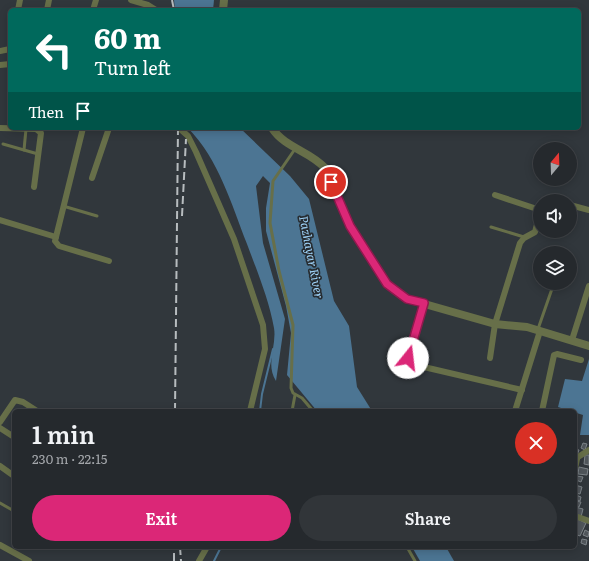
<!DOCTYPE html>
<meta charset="utf-8">
<style>
:root{--surface:#25292d;--page:#313539;--text:#f1f3f6;--muted:#a3a6aa;--line:#424549;--accent:#db2777}
body{margin:0;font-family:Literata,serif;background:var(--page);color:var(--text);height:100vh;display:flex;flex-direction:column;font-size:15px;white-space:nowrap}
*{box-sizing:border-box;margin:0}
p{font-size:13px;color:var(--muted)}
.icon{flex:none;width:22px;height:22px;fill:none;stroke:currentColor;stroke-width:2;stroke-linecap:round;stroke-linejoin:round}
.map{position:relative;flex:1;overflow:hidden}
.side{position:absolute;left:12px;top:409px;width:565px;height:140px;display:flex;flex-direction:column;background:var(--surface);border-radius:6px;box-shadow:0 2px 10px #0003,0 0 0 1px var(--line)}
.side>*{flex:none}
.banner{position:absolute;left:8px;top:8px;width:573px;height:122px;border-radius:6px;box-shadow:0 2px 10px #0003,0 0 0 1px var(--line);background:#00695c;color:#fff;overflow:hidden}
.needle{width:26px;rotate:19deg}
.fabs{position:absolute;left:533px;top:142px;display:grid;gap:8px}
.fabs a{display:grid;place-items:center;width:44px;height:44px;border-radius:50%;background:var(--surface);box-shadow:0 2px 10px #0003,0 0 0 1px var(--line);font-size:20px}
.pin{position:absolute;display:grid;place-items:center;width:34px;height:34px;color:#fff;margin:-17px;border:2px solid #fff;border-radius:50%;box-shadow:0 1px 4px #0007}
.me{position:absolute;width:44px;margin:-22px;rotate:16deg;stroke-linejoin:round;filter:drop-shadow(0 0 3px #0008)}
.turn{display:flex;align-items:center;gap:14px;height:84px;padding:0 20px;font-size:18px}
.turn .icon{width:52px;height:52px;stroke-width:2.5}
.turn b{display:block;font-size:28px;line-height:34px}
.then{display:flex;align-items:center;height:38px;padding:0 20px;background:#0003;gap:8px;font-size:15px}
.round{display:grid;place-items:center;flex:none;width:42px;height:42px;border-radius:21px;background:var(--page)}
.overview{display:flex;align-items:center;justify-content:space-between;height:68px;padding:0 20px}
h1{font-size:24px;font-weight:600;line-height:30px}
.primary-button{display:flex;gap:8px;margin-top:auto;padding:8px 20px}
.primary-button a{flex:1;height:46px;border-radius:24px;background:var(--accent);color:#fff;font-size:16px;font-weight:600;line-height:46px;text-align:center}
.primary-button a+a{background:var(--page);color:var(--text)}
.map>svg:first-child{display:block}
</style>
<div class="map">
<svg width="589" height="561" viewBox="0 0 589 561">
<rect width="100%" height="100%" fill="#31373c"/>
<g fill="#4c7593">
<polygon points="174,0 214,0 213,10 175,10"/>
<path d="M 188,128 L 240,128 L 290,176 L 309,199 L 334,301 L 349,326 L 357,387 L 372,411 L 317,411 L 287,375 L 291,333 L 286,306 L 266,231 L 266,208 L 270,183 L 263,176 L 256,186 L 263,243 L 285,319 L 276,381 C 265,364 277,346 274,328 C 269,300 257,271 247,244 C 231,203 219,160 188,128 Z"/>
<polygon points="589,359 589,435 580,435 583,415 558,407 565,379 582,381"/>
<polygon points="412,547 446,547 454,561 420,561"/>
</g>
<g fill="none" stroke-linecap="round" stroke-linejoin="round">
<g stroke="#4c7593" stroke-width="2">
<polyline points="260,411 262,394 273,349"/>
<polyline points="214,561 221,547"/>
</g>
</g>
<g fill="#50565b" stroke="#7d8489">
<polygon points="583,443 587,444 585,450 581,448"/>
<polygon points="575,449 579,450 576,458 575,458"/>
<polygon points="585,455 589,455 589,465 584,464"/>
<polygon points="579,467 588,469 587,475 578,474"/>
<polygon points="577,476 583,477 581,482 576,480"/>
<polygon points="575,485 582,487 580,494 575,493"/>
<polygon points="576,495 581,497 580,501 575,499"/>
<polygon points="575,501 581,502 579,507 575,506"/>
<polygon points="575,507 583,509 581,517 575,514"/>
<polygon points="575,518 586,523 580,536 575,534"/>
<polygon points="585,530 589,532 588,537 583,535"/>
<polygon points="582,539 587,540 586,545 581,543"/>
</g>
<g fill="none" stroke-linecap="round" stroke-linejoin="round">
<g stroke="#676f49" stroke-width="3">
<polyline points="3,144 38,154"/>
<polyline points="295,149 273,181 270,223 279,271 293,325 291,388 293,393 302,398 313,411"/>
<polyline points="24,150 26,129"/>
<polyline points="63,206 97,216"/>
<polyline points="491,227 524,237"/>
<polyline points="538,329 554,283"/>
<polyline points="292,411 295,395"/>
<polyline points="0,503 14,511"/>
<polyline points="407,547 415,561"/>
</g>
<g stroke="#676f49" stroke-width="6">
<polyline points="131,0 148,5 156,10"/>
<polyline points="18,10 20,0"/>
<polyline points="47,10 49,0"/>
<polyline points="93,10 96,0"/>
<polyline points="0,51 10,49"/>
<polyline points="0,65 10,64"/>
<polyline points="0,128 36,129 41,133 34,187"/>
<polyline points="83,128 55,241 59,246 109,261"/>
<polyline points="121,128 142,128"/>
<polyline points="179,128 188,136 196,152 234,239 263,325 265,349 250,411"/>
<polyline points="92,178 109,128"/>
<polyline points="495,195 540,210"/>
<polyline points="544,201 549,198 558,201"/>
<polyline points="570,205 589,210"/>
<polyline points="0,220 56,237"/>
<polyline points="424,303 408,358 411,364 522,390"/>
<polyline points="572,340 589,286"/>
<polyline points="490,358 495,324 520,243 524,238 535,232 540,213"/>
<polyline points="515,411 540,331"/>
<polyline points="542,411 554,355 557,354 581,360"/>
<polyline points="0,422 15,400 23,402 37,411"/>
<polyline points="0,428 14,437"/>
<polyline points="575,459 589,450"/>
<polyline points="0,466 14,476"/>
<polyline points="575,469 577,459"/>
<polyline points="575,516 589,521"/>
<polyline points="0,545 29,561"/>
<polyline points="199,561 207,547"/>
</g>
<g stroke="#676f49" stroke-width="8">
<polyline points="223,10 224,0"/>
<path d="M 272,128 C 285,148 310,151 325,168 L 350,226 L 387,284 L 407,299 L 495,324 L 527,327 L 589,346"/>
</g>
<g stroke="#b7bcbf" stroke-width="2" stroke-dasharray="8 4" stroke-linecap="butt">
<polyline points="172,0 174,10"/>
<polyline points="182,216 186,139"/>
<polyline points="175,411 178,128"/>
<polyline points="180,547 181,561"/>
<polyline points="174,561 174,547"/>
</g>
</g>
<g fill="none" stroke-linecap="round" stroke-linejoin="round">
<g stroke="#8e194d" stroke-width="10">
<polyline id="route" points="331,182 350,226 387,284 407,299 424,303 408,358"/>
</g>
<use href="#route" stroke="#db2777" stroke-width="7"/>
</g>
<g text-anchor="middle" dominant-baseline="central" stroke-width="3.5" stroke-linejoin="round" paint-order="stroke">
<g font-size="12" font-style="italic" fill="#9ed2f8" stroke="#272d32">
<text transform="translate(312 257) rotate(79)">Pazhayar River</text>
</g>
</g>
</svg>
<div class="fabs">
<a><svg class="needle" viewBox="-14 -14 28 28"><path d="M0-13l5 13h-10z" fill="#e53935"/><path d="M0 13l5-13h-10z" fill="#a3a6aa"/></svg></a>
<a><svg class="icon" aria-label="sound" viewBox="0 0 24 24"><path d="M4 9h4l5-4v14l-5-4H4zM17 9q2 3 0 6"/></svg></a>
<a><svg class="icon" aria-label="layers" viewBox="0 0 24 24"><path d="M12 4l9 5-9 5-9-5zM3 14l9 5 9-5"/></svg></a>
</div>
<div class="pin" style="left:331px;top:182px;background:#d93025"><svg class="icon" aria-label="arrive" viewBox="0 0 24 24"><path d="M6 21V4h12l-3 4 3 4H6"/></svg></div>
<svg class="me" style="left:408px;top:358px" viewBox="-20 -20 40 40"><circle r="19" fill="#fff"/><path d="M0-13L10 11 0 6-10 11z" fill="#db2777"/></svg>
<div class="banner">
<div class="turn"><svg class="icon" aria-label="left" viewBox="0 0 24 24"><path d="M17 20v-9H6M10 6l-5 5 5 5"/></svg><div><b>60 m</b>Turn left</div></div>
<div class="then">Then<svg class="icon" aria-label="arrive" viewBox="0 0 24 24"><path d="M6 21V4h12l-3 4 3 4H6"/></svg></div>
</div>
<section class="side">
<div class="overview"><div><h1>1 min</h1><p>230 m · 22:15</p></div><a class="round" style="background:#d93025;color:#fff"><svg class="icon" aria-label="close" viewBox="0 0 24 24"><path d="M6 6l12 12M18 6L6 18"/></svg></a></div>
<div class="primary-button"><a>Exit</a><a>Share</a></div>
</section>
</div>
